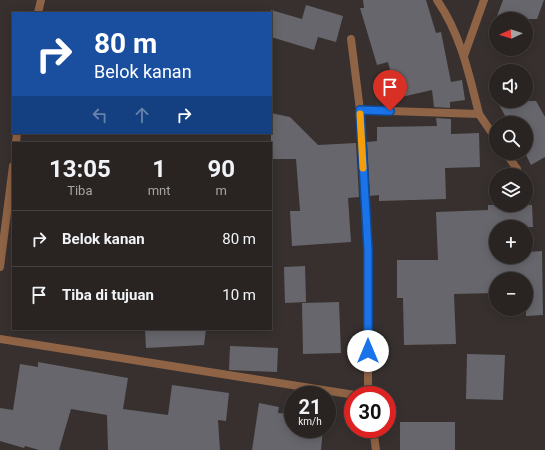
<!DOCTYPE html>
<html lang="id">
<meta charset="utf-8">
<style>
:root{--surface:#292422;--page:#35302f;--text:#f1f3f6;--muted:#a5a4a5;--line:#454140}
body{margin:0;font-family:Roboto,sans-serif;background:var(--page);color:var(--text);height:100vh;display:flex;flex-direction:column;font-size:15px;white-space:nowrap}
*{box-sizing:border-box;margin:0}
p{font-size:13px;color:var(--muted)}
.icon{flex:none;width:22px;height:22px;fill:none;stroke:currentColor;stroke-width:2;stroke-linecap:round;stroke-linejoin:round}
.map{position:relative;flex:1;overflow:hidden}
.side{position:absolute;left:12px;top:142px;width:260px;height:188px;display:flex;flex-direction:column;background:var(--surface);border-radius:0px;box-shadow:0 2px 10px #0003,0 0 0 1px var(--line)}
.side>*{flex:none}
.hud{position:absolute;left:12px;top:12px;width:260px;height:122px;border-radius:0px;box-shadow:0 2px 10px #0003,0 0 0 1px var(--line);background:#1a4fa0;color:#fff;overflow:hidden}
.needle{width:26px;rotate:267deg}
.fabs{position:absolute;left:489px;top:12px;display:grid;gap:8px}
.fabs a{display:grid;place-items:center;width:44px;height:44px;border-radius:50%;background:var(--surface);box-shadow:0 2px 10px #0003,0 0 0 1px var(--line);font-size:20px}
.speed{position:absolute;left:284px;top:386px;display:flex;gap:8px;font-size:20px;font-weight:700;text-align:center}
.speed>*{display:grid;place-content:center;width:52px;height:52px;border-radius:50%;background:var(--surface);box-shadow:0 2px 10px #0003,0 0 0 1px var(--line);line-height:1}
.speed small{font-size:10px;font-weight:400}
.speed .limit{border:6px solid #d22;background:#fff;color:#111}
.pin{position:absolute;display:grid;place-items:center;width:34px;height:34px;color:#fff;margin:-41px -17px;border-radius:50% 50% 50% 0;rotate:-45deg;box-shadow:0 0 4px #0007}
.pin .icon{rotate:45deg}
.me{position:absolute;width:44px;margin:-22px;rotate:0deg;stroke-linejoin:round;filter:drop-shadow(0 0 3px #0008)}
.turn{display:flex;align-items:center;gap:14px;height:84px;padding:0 16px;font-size:18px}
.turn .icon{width:52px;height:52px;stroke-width:2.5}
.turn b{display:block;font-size:28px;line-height:34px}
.lanes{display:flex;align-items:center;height:38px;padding:0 16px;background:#0003;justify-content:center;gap:20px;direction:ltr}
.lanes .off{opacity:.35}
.eta{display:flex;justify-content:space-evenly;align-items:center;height:68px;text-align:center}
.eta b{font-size:24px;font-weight:700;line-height:28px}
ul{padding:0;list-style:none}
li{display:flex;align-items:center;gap:12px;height:56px;padding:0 16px;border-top:1px solid var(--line)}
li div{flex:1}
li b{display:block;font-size:15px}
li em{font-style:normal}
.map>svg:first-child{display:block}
</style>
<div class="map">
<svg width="545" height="450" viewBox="0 0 545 450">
<rect width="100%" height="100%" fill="#37302e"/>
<g fill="#66666c">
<polygon points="363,0 426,0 436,33 441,32 451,82 462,80 465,100 450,102 450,108 434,107 432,90 397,98 388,62 377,65 360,8 364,8"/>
<polygon points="503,0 544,0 537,19 496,19"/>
<polygon points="306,5 343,16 336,42 318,37 314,50 271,37 271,10 302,19"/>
<polygon points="497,101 536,101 545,117 545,157 531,165 526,155 526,123 509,123"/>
<polygon points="271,113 290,117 318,145 356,143 359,197 348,198 351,242 292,246 290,211 300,211 296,159 271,159"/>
<polygon points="436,118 451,119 451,134 479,133 480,167 445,168 446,199 379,201 379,195 370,196 367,142 377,141 377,127 437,126"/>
<polygon points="488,205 532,205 533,227 496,227 496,257 526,257 526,252 542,251 543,315 526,316 526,279 496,279 496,293 454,294 456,344 404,345 403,298 397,298 397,260 438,260 436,212 488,210"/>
<polygon points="305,266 306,302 285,303 284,267"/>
<polygon points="339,302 341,353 303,354 302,303"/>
<polygon points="145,329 206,329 204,345 146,348"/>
<polygon points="230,346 278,348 277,372 229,370"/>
<polygon points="467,354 505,355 503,400 466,399"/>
<polygon points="38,362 128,378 123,409 168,415 172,385 229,393 226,421 218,420 220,450 108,450 107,415 71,409 59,450 39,450 25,446 24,448 0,441 0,408 13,410 20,364 38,367"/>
<polygon points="259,403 279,407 278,413 293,414 293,429 323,429 321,450 252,450"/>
<rect x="400" y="422" width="55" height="28"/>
</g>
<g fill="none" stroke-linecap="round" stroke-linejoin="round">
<g stroke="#8f6345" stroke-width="8">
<path d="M 437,0 C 461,35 469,74 479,114"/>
<polyline points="351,39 360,110 368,249 368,395"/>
<polyline points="464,56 484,0"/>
<polyline points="360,110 479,114 496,139"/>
<polyline points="506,153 517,169"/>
<polyline points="0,339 355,395"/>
<polyline points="373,429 376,450"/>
</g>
<g stroke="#8f6345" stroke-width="8">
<polyline points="38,13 41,0"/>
<polyline points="16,143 17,133"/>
<polyline points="0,267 13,166"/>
</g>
</g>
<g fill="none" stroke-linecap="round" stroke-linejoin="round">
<g stroke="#114b97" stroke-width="10">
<polyline id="route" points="368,351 368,249 360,110 390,111"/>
</g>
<use href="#route" stroke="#1a73e8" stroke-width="7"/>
<polyline stroke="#f59e0b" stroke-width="7" points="360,114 363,168"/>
</g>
</svg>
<div class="fabs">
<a><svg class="needle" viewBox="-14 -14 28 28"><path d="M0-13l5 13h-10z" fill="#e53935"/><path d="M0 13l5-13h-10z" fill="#a5a4a5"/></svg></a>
<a><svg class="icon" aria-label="sound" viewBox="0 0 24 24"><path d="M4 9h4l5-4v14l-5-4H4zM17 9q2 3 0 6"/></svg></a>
<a><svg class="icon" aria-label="search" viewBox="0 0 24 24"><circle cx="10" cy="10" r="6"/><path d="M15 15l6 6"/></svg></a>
<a><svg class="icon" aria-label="layers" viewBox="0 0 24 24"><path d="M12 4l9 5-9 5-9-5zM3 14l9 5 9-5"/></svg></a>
<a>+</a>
<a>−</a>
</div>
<div class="speed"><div>21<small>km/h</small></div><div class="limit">30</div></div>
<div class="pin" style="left:390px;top:111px;background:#d93025"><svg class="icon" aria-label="arrive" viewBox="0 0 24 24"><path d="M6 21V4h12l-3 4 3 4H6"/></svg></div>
<svg class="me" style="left:368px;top:351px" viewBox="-20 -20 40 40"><circle r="19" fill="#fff"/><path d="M0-13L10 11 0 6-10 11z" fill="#1a73e8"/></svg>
<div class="hud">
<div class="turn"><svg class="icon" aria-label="right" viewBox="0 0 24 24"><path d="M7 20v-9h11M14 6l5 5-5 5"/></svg><div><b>80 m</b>Belok kanan</div></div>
<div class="lanes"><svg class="icon off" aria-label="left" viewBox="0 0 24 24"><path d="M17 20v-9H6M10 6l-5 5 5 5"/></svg><svg class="icon off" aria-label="ahead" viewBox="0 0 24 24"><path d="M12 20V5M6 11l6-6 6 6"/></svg><svg class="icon" aria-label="right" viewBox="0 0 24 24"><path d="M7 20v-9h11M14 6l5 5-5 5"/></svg></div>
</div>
<section class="side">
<div class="eta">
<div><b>13:05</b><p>Tiba</p></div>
<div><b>1</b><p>mnt</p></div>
<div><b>90</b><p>m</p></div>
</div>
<ul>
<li><svg class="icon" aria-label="right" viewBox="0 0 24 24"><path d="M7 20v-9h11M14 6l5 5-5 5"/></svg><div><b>Belok kanan</b></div><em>80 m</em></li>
<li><svg class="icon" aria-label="arrive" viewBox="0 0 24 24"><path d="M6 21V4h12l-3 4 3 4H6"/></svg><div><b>Tiba di tujuan</b></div><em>10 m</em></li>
</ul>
</section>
</div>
